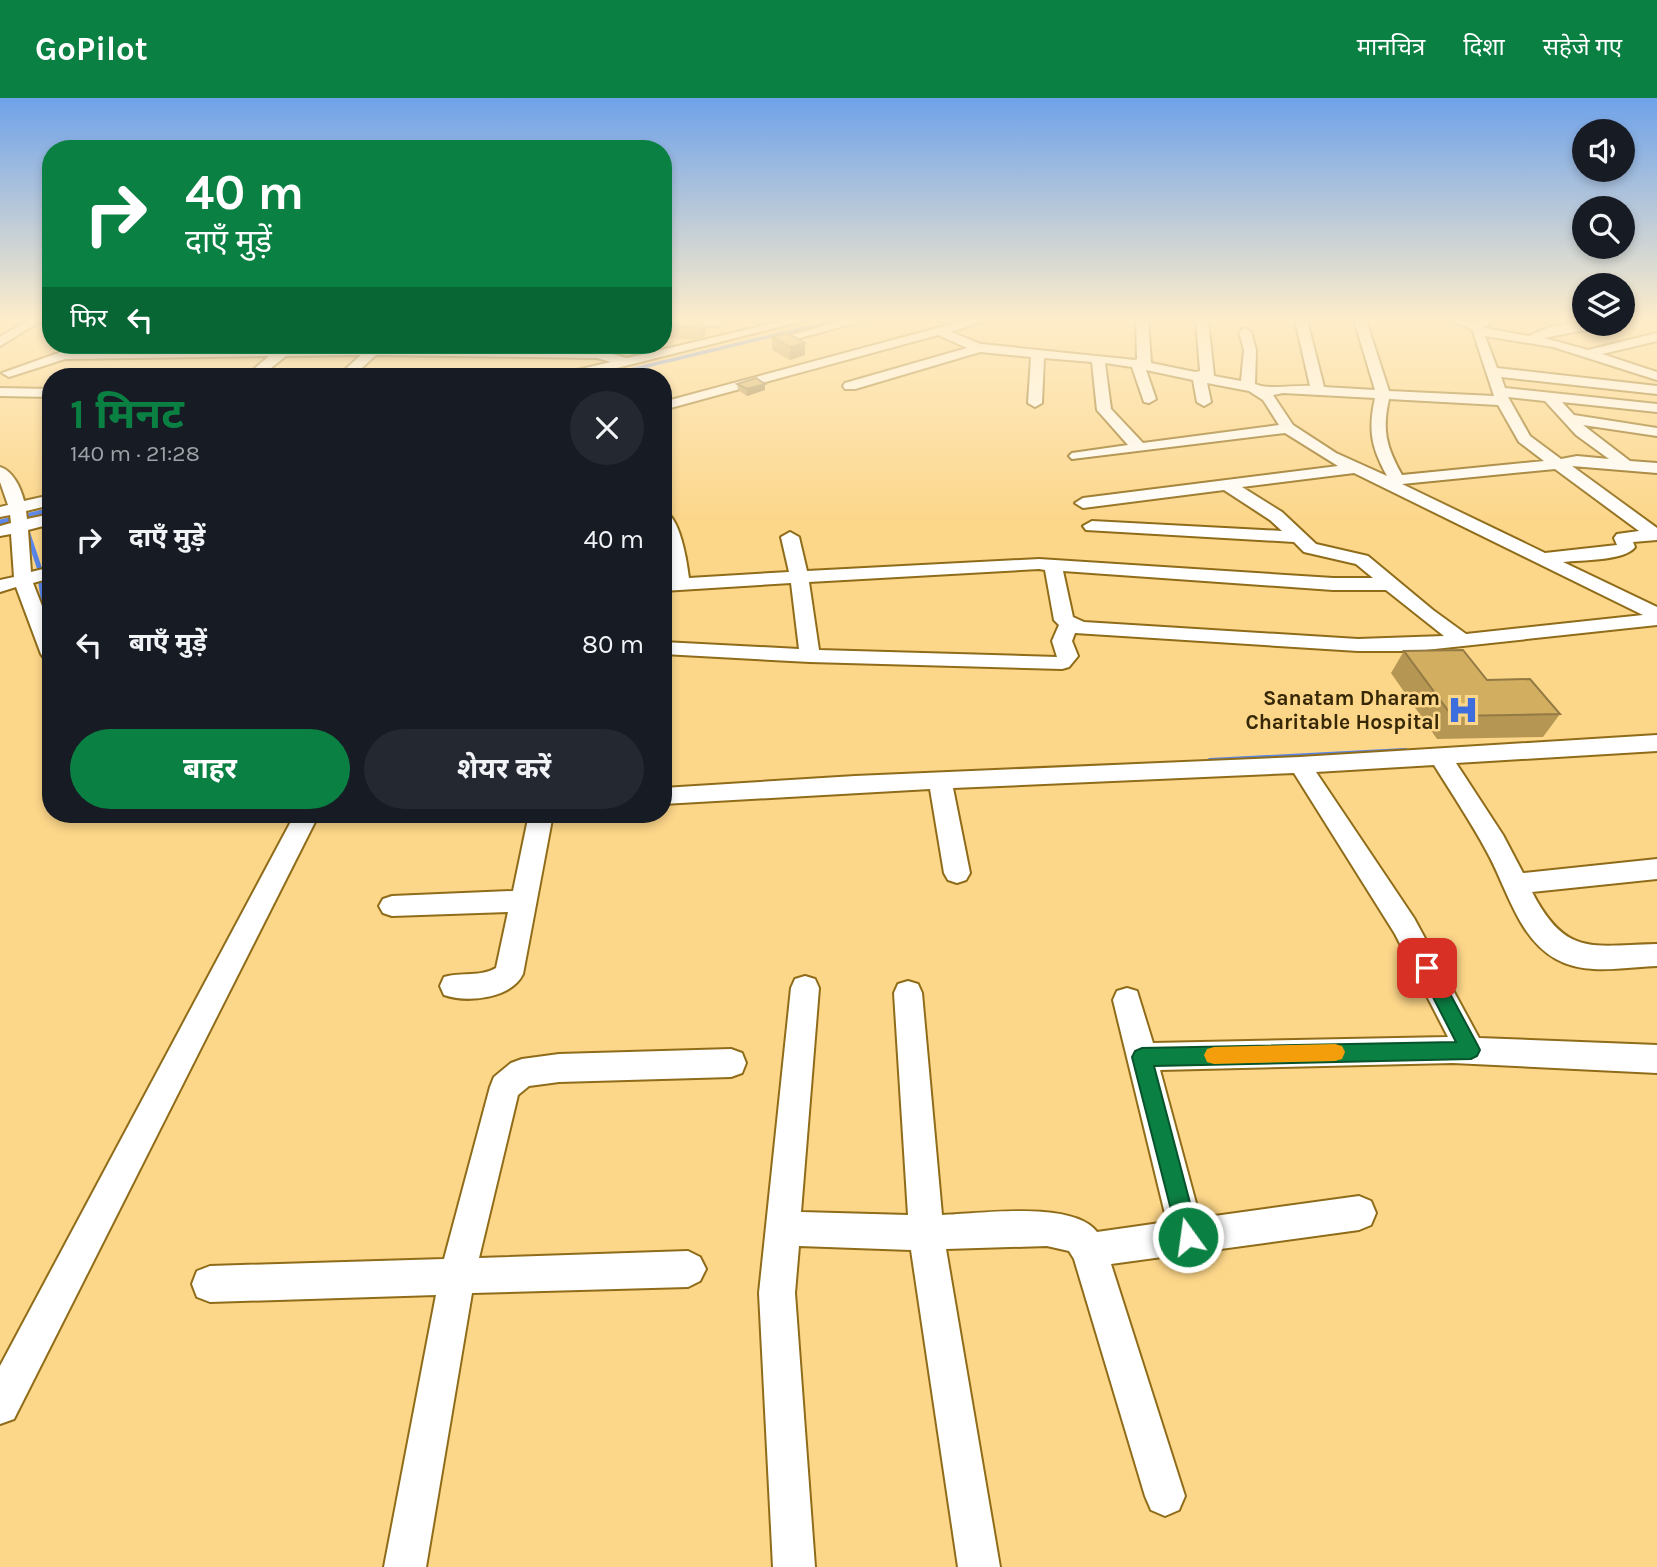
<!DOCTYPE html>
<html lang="hi">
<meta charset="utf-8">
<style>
:root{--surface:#171b24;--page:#242831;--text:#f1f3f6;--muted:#9ea1a6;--accent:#0b8043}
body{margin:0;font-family:Karla,"Noto Sans Devanagari",sans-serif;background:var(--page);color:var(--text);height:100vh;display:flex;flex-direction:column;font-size:26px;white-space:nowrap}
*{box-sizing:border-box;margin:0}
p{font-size:23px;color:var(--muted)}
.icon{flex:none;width:38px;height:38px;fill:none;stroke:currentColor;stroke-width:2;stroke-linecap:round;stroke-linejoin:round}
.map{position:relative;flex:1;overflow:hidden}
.details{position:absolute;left:42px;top:270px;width:630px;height:455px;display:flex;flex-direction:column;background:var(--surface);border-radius:28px;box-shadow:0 4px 10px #0003}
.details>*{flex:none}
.guide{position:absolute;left:42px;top:42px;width:630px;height:214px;border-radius:28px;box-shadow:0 4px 10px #0003;background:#0b8043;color:#fff;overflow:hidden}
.tools{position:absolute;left:1572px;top:21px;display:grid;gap:14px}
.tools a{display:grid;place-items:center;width:63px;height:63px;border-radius:50%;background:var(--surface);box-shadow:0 4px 10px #0003;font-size:35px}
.pin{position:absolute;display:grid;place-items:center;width:60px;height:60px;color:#fff;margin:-30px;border-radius:14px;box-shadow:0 4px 10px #0006}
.me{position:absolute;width:77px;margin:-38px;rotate:346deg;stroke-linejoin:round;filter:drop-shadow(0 0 5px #0008)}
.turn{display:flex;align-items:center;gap:24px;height:147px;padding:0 28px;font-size:32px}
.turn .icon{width:91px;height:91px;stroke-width:2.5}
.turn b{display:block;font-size:49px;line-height:60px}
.then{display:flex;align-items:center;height:66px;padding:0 28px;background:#0003;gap:14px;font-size:26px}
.round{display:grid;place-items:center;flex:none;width:74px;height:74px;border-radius:37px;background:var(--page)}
.headline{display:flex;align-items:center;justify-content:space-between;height:119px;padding:0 28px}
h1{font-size:42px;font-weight:700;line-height:52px;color:var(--accent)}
.button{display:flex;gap:14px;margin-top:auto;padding:14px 28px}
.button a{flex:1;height:80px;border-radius:42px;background:var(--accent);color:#fff;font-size:28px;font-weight:700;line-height:80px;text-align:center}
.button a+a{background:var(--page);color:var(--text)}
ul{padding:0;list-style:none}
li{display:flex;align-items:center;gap:21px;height:105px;padding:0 28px}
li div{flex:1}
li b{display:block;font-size:26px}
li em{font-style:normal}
header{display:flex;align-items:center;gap:42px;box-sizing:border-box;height:98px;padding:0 35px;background:var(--accent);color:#fff}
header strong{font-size:33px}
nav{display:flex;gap:38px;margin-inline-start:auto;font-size:24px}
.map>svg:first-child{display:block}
</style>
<header>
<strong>GoPilot</strong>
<nav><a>मानचित्र</a><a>दिशा</a><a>सहेजे गए</a></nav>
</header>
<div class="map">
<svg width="1657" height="1469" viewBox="0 0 1657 1469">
<rect width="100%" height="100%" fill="#fcd689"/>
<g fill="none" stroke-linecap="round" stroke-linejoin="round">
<polyline stroke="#5986ea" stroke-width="3.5" points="605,278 838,222"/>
<g stroke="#5986ea" stroke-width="5">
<polyline points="0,424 51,412"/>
<polyline points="26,430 39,469"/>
<polyline points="41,486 47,525"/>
</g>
<polyline stroke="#5986ea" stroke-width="6" points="1210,663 1405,653"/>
<g stroke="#8f6c19" stroke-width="4">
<g id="minor">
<polygon points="28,222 42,222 0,248 0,239"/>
<polygon points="663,222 722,222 723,224 717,228 663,227"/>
<polygon points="787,222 807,222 585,278 562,278 564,275 611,264 597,260 376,257 353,278 338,278 361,257 286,258 261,278 246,278 269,258 65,261 9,279 2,275 64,253 285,248 597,252 627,260"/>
<polygon points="846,222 866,222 782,245 776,241"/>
<path d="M 967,222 L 986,222 L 951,234 L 981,246 L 1135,262 L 1137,261 L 1136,222 L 1148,222 L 1151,265 L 1195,274 L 1200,273 L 1196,222 L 1208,222 L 1214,278 L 1241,283 L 1244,252 L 1239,234 L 1245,230 L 1251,234 L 1256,252 L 1255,286 C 1268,292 1294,287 1310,288 L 1295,222 L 1307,222 L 1324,289 L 1375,292 L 1354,222 L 1366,222 L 1389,293 L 1494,298 L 1472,231 L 1448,222 L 1476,225 L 1480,222 L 1494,222 L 1484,230 L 1529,238 L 1550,229 L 1584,224 L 1602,226 L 1600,229 L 1544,240 L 1588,252 L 1657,235 L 1657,243 L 1602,256 L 1657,274 L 1657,282 L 1553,249 L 1485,238 L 1497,270 L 1657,288 L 1657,296 L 1501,279 L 1505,290 L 1657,306 L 1657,314 L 1562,304 L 1574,317 L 1657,330 L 1657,338 L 1583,327 L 1630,363 L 1657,365 L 1657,375 L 1572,368 L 1657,430 L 1657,442 L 1633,444 L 1635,449 C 1625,463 1581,462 1563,464 L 1657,509 L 1657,527 L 1416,553 L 1358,553 L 1075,535 L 1072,543 L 1078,558 L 1069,569 L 1062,571 L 810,564 L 663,556 L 663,544 L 799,551 L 791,485 L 663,493 L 663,481 L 671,481 C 669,458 663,437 663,413 C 680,417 687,464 689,480 L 789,474 L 781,439 L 790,434 L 799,439 L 807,473 L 1039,461 L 1333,480 L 1373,480 L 1356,466 L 1304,454 L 1294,444 L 1086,432 L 1083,428 L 1092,423 L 1282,433 L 1270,422 L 1224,392 L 1083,410 L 1075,405 L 1083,400 L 1338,368 L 1285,335 L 1072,361 L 1069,358 L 1072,355 L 1128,347 L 1097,312 L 1092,264 L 1044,260 L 1042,305 L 1035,309 L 1028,305 L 1031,259 L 980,254 L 855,291 L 845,291 L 843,288 L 845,285 L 967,250 L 938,237 L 663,312 L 663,304 ZM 1105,265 L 1132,269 L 1144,304 L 1149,305 L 1156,301 L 1146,272 L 1193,282 L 1197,304 L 1204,308 L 1211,304 L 1207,285 L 1249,293 L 1263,302 L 1279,327 L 1143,345 L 1111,311 ZM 1283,295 L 1375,300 C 1368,332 1371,349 1387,378 L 1336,355 L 1293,327 L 1273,297 ZM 1508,299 L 1545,303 L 1576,337 L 1609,361 L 1577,358 L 1561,361 L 1530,338 ZM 1389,301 L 1498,307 L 1519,344 L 1544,363 L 1402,377 C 1386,349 1382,332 1389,301 ZM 1555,371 L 1639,433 L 1617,436 L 1614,440 L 1617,447 L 1545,455 L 1402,386 ZM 1354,375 L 1643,517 L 1466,536 L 1433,512 L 1368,458 L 1316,446 L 1282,414 L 1242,389 ZM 1039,471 L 1045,472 L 1054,522 L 1059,527 L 1052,543 L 1057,559 L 819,552 L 809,484 ZM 1063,473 L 1333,492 L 1386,492 L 1444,538 L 1358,541 L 1084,524 L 1073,519 Z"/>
<polygon points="0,290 51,291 51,299 0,298"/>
<path d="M 0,369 C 13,373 21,390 24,403 L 51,397 L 51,407 L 26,413 L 27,421 L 51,416 L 51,426 L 28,432 L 31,474 L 51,469 L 51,480 L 33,485 L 51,531 L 51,562 L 44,560 L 41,556 L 16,489 L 0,494 L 0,482 L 14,479 L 11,436 L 0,438 L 0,428 L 11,425 L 10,417 L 0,419 L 0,409 L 8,407 L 0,384 Z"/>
<path d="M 1657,637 L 1657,653 L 1456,665 L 1503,737 L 1523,775 L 1657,761 L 1657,781 L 1532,794 C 1566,860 1593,847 1657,846 L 1657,868 C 1625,869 1586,878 1556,861 C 1518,840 1507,790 1487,754 C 1471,724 1452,696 1434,667 L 1316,674 L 1414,820 L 1479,940 L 1657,947 L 1657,975 L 1453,965 L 1160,972 L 1200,1120 L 1359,1098 L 1371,1103 L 1376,1115 L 1371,1127 L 1359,1132 L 1111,1166 L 1185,1398 L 1179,1412 L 1165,1418 L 1151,1412 L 1145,1398 L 1074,1161 L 1069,1153 L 1047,1148 L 946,1151 L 1000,1469 L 958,1469 L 911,1152 L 799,1148 L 795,1195 L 815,1469 L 773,1469 L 759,1195 L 791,890 L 795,881 L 805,878 L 815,881 L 819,890 L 801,1114 L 908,1117 L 894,895 L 898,886 L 908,883 L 918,886 L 922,895 L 942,1117 C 979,1116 1073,1102 1097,1134 L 1167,1124 L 1113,902 L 1117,893 L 1127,890 L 1137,893 L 1153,945 L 1448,939 L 1395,836 L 1294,675 L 953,690 L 970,775 L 966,782 L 957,785 L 948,782 L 944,775 L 930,691 L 663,706 L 663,690 L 855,678 L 1300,659 Z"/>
<polygon points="295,716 319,716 14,1321 0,1326 0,1268"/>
<path d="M 529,716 L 553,716 L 523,876 C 511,901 467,905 444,897 L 440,888 L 444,879 C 461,874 481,879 496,870 L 508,814 L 392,818 L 383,815 L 379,808 L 383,801 L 392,798 L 513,793 Z"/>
<polygon points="731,951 742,955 746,965 742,975 731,979 559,984 529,988 518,997 479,1160 688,1153 700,1159 706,1171 700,1183 688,1189 472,1195 426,1469 384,1469 436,1197 210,1204 197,1199 192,1186 197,1173 210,1168 444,1161 490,989 494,979 511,965 522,961 559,956"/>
</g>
</g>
<use href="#minor" fill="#fff" fill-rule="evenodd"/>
</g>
<g fill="#b59653">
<polygon points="663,222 704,222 706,234 702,242 663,240"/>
<polygon points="772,239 805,257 790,262 772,252"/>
<polygon points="737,286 765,292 747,298 738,292"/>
<polygon points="1404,553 1487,582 1560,616 1543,639 1437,641 1391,575"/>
</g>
<g fill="#937a44">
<polygon points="704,222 706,234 702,242 701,230"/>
<polygon points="805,245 805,257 790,262 790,249"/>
<polygon points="765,286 765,292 747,298 747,291"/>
</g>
<g fill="#d2ae61" stroke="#937a44" stroke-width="2">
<polygon points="663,222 704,222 701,230 663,228"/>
<polygon points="787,235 805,245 790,249 772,239"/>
<polygon points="756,280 765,286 747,291 737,286"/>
<polygon points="1463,552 1487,582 1530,581 1560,616 1452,618 1404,553"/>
</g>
<linearGradient id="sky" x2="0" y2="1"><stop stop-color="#6fa2e9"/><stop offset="0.52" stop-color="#feedca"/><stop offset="1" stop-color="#feedca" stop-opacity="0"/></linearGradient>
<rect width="1657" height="427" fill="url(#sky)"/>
<polygon fill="#0b8043" stroke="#07532c" stroke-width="2" points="1427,862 1433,864 1477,946 1480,952 1477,958 1471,961 1154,968 1199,1139 1196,1147 1188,1150 1180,1147 1132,959 1135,953 1142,950 1456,944 1418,870 1420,864"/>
<polygon fill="#f59e0b" points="1335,946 1342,948 1345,954 1342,961 1335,963 1214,966 1207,964 1204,957 1207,951 1214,949"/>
<defs>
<g id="hospital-bare" transform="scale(2.415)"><path d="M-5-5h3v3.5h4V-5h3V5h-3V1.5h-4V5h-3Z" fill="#3e6ede" stroke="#fcd689" stroke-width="2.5" paint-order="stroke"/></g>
</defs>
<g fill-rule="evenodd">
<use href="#hospital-bare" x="1463" y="612"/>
</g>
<g text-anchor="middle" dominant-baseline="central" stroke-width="5" stroke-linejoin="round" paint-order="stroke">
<g font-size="21" font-weight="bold" fill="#362706" stroke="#fcd689" text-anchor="end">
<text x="1440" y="600">Sanatam Dharam<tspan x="1440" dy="24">Charitable Hospital</tspan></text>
</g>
</g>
</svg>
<div class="tools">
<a><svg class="icon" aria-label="sound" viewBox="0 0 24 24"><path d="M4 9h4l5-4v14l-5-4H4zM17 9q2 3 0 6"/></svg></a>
<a><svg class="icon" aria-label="search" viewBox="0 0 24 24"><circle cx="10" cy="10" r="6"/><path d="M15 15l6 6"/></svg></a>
<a><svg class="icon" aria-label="layers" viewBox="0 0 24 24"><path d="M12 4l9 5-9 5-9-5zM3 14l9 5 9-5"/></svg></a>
</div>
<div class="pin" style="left:1427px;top:870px;background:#d93025"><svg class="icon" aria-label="arrive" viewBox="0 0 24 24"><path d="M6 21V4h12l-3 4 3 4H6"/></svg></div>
<svg class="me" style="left:1188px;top:1139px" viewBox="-20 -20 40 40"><circle r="17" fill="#0b8043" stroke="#fff" stroke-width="3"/><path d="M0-11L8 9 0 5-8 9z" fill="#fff"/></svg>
<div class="guide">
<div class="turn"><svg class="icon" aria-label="right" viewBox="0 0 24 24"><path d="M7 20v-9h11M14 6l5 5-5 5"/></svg><div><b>40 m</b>दाएँ मुड़ें</div></div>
<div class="then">फिर<svg class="icon" aria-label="left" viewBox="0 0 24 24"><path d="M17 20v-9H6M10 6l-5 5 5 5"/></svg></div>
</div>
<section class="details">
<div class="headline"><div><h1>1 मिनट</h1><p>140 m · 21:28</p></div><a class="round"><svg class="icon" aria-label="close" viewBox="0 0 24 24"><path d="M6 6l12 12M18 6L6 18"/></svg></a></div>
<ul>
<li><svg class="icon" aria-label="right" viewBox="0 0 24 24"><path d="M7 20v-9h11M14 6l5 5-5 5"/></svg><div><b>दाएँ मुड़ें</b></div><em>40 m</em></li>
<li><svg class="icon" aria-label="left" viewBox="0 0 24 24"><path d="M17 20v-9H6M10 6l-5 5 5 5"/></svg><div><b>बाएँ मुड़ें</b></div><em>80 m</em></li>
</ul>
<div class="button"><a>बाहर</a><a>शेयर करें</a></div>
</section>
</div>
